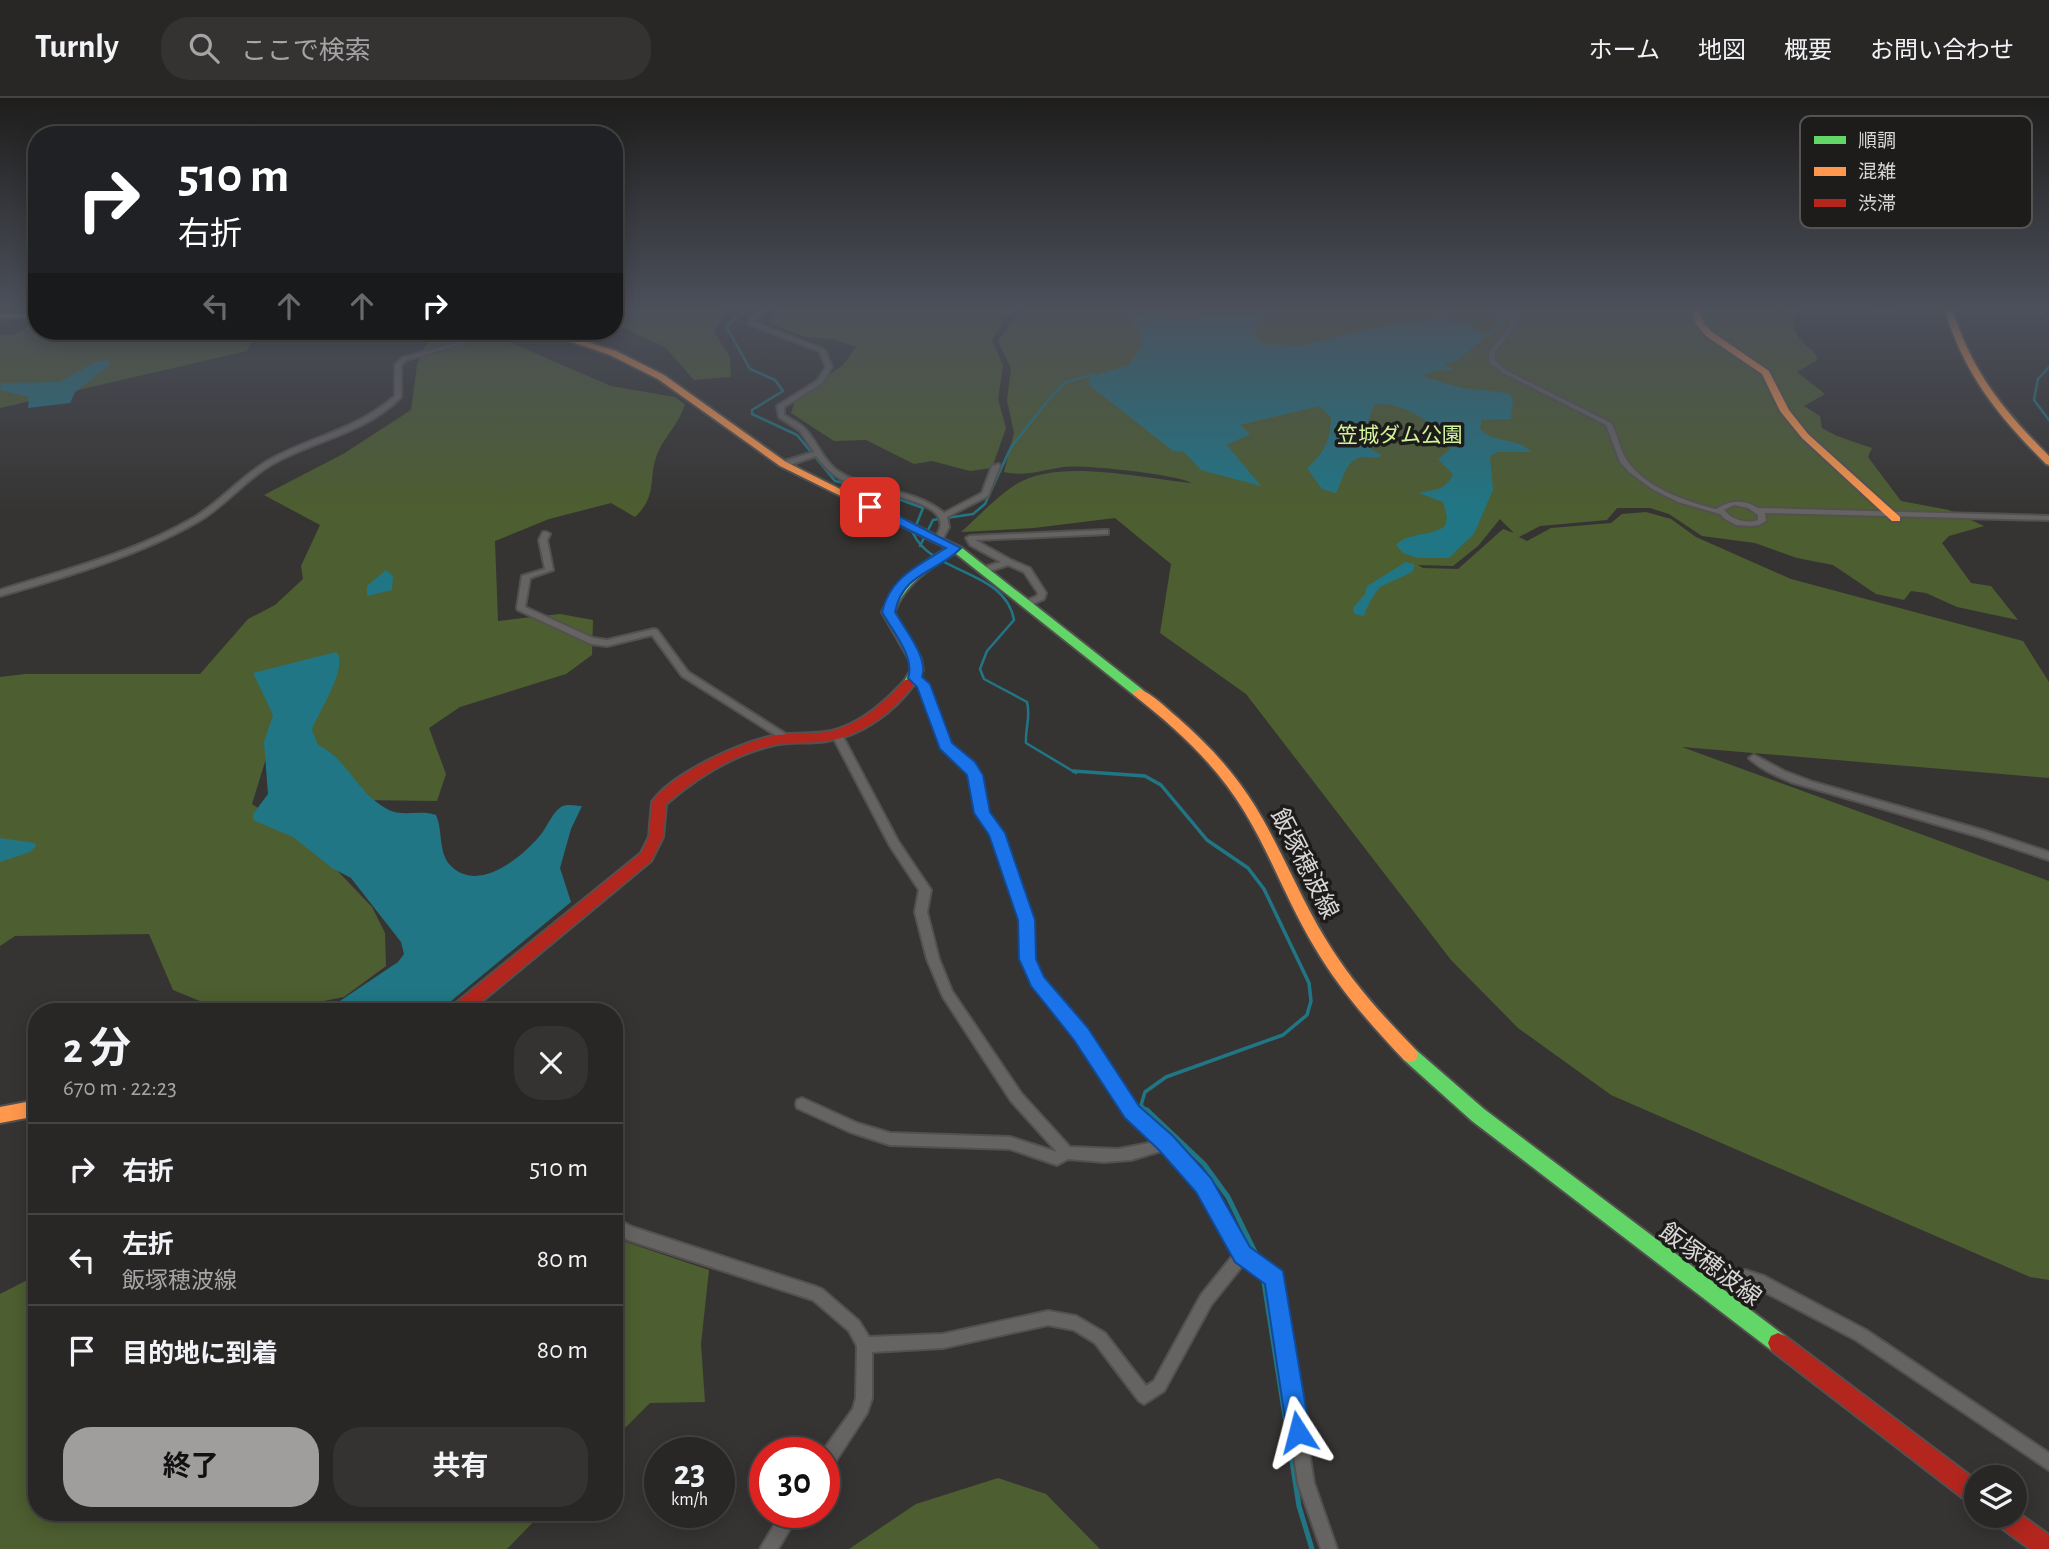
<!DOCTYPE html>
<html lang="ja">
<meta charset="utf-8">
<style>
:root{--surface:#282726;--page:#343332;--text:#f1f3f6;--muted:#a5a5a7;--line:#444443;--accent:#a09d9d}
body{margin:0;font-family:"Alegreya Sans","Noto Sans JP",sans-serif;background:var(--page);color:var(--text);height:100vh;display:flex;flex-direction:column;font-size:26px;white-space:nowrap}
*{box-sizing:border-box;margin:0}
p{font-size:23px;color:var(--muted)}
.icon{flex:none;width:38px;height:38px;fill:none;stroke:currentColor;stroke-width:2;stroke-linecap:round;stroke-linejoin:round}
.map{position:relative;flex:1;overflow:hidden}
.sheet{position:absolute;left:28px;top:905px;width:595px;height:518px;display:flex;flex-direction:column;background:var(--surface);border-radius:28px;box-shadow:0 4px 18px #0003,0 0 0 2px var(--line)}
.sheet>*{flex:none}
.guide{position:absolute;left:28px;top:28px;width:595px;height:214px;border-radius:28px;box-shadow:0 4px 18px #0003,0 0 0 2px var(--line);background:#202124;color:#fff;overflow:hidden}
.controls{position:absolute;left:1964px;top:1367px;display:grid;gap:14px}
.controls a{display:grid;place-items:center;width:63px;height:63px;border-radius:50%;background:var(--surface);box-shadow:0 4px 18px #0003,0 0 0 2px var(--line);font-size:35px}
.speed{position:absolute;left:644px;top:1339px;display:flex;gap:14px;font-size:35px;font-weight:700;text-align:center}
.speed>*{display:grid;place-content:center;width:91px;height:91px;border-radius:50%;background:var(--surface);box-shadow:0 4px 18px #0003,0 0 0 2px var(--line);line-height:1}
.speed small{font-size:18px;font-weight:400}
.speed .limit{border:10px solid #d22;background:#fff;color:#111}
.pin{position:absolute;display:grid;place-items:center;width:60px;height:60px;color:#fff;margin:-30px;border-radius:14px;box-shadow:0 4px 10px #0006}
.me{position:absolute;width:77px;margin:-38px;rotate:351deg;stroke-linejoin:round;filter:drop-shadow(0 0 5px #0008)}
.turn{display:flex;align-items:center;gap:24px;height:147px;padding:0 35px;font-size:32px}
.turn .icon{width:91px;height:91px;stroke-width:2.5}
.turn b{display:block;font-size:49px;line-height:60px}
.lanes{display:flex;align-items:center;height:66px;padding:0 35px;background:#0003;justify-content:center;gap:35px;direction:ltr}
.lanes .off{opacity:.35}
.round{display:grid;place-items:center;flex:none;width:74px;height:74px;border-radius:28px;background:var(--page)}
.headline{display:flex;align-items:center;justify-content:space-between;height:119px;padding:0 35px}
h1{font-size:42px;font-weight:700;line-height:52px}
.action{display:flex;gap:14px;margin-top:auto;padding:14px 35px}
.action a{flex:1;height:80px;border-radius:28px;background:var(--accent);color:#111;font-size:28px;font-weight:700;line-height:80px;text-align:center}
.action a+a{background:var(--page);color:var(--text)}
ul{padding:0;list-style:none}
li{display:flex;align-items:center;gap:21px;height:91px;padding:0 35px;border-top:2px solid var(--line)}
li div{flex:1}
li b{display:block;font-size:26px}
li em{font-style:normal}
header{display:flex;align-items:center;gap:42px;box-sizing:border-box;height:98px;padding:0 35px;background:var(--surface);border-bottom:2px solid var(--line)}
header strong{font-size:33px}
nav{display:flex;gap:38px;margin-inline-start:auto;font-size:24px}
.search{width:490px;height:63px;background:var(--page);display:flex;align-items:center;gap:18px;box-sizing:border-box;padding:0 24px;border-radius:28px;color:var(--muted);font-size:26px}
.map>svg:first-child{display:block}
</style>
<header>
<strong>Turnly</strong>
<div class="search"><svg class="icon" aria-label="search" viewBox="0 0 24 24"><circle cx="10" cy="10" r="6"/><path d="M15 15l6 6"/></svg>ここで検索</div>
<nav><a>ホーム</a><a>地図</a><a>概要</a><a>お問い合わせ</a></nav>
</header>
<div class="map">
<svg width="2049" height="1451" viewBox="0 0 2049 1451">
<rect width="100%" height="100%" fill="#363433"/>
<g fill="#4d5e30" fill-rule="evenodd">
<polygon points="614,209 728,209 714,234 730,259 731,279 694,282 666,250 614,225"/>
<polygon points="780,209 1021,209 1004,222 992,242 1003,268 998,301 1006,330 992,370 970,373 932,363 914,366 866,342 834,343 791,315 796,299 843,267 856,249 833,241 805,239 769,225"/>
<path d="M 1032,209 L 1791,209 L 1801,213 L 1793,219 C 1791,237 1804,245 1816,256 L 1817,262 L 1797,274 L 1825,296 L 1804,308 L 1820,318 L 1822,330 L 1837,338 L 1872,350 L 1868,359 L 1901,403 L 1949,412 L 1984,428 L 1949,438 L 1942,445 L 1971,485 L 1991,488 L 2018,522 L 1957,509 L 1926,495 L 1911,493 L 1904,502 L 1876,496 L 1833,467 L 1797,460 L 1755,445 L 1702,438 L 1669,416 L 1650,410 L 1617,410 L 1607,422 L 1540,428 L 1519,439 L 1527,443 L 1551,430 L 1611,425 L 1622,416 L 1646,414 L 1671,421 L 1696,439 L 1791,481 L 2023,543 L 2049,584 L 2049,680 L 1682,649 L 2049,783 L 2049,1182 L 2030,1179 L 1611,997 L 1518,930 L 1451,862 L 1246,596 L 1160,535 L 1171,466 L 1115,420 L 1034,430 L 961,434 C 978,419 995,400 1015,387 C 1058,359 1143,381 1192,385 C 1176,376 1081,366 1063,369 C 1043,372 1024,379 1004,374 L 1014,335 L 1007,302 L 1011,270 L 998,243 L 1015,220 ZM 1500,421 L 1514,435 L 1503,431 L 1458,471 L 1423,470 L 1418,467 L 1453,468 L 1478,448 Z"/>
<polygon points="37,223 37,233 257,233 247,253 0,310 0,236 13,237"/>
<path d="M 432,233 L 484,233 L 611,288 L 675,299 L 685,306 C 680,324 666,337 658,354 C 647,380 659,396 635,419 L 611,405 L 549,421 L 495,443 L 498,523 L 560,516 L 593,522 L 592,557 L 566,576 L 460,609 L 429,630 L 446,676 L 437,703 L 362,702 L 277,625 L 252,706 L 308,742 L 372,809 L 385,835 L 386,868 L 344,899 L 273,913 L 224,913 L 173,892 L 149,836 L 15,838 L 0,848 L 0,579 L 25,576 L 200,576 L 248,521 L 275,507 L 303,481 L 301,468 L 320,427 L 264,397 L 343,356 L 411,312 L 417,267 Z"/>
<polygon points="614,1140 709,1172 701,1246 705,1304 650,1305 614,1341"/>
<polygon points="37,1177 37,1414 543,1414 507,1451 0,1451 0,1196"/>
<polygon points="998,1380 1046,1396 1100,1451 849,1451 916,1406"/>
</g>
<g fill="#217685">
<path d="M 1201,209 L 1271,209 L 1251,237 L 1264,246 L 1300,248 L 1367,231 L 1443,220 L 1471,229 L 1485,239 L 1457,263 L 1444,265 L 1454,272 L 1439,272 L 1421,278 L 1462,290 L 1508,295 L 1513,301 L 1511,321 L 1482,322 L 1480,331 C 1493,345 1520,340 1531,354 L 1498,354 L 1490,358 L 1493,392 L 1474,436 L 1458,451 L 1449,460 L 1418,460 L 1403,455 L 1396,447 C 1408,434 1430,439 1445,428 L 1447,419 L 1443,404 L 1419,395 C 1436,391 1445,393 1453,376 L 1438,361 L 1449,352 L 1450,348 C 1439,326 1398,301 1374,307 L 1360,345 L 1382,357 C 1376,361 1374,359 1366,359 C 1346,358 1343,382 1336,395 L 1322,391 L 1307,370 C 1324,355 1331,342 1331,319 L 1319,308 L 1240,327 L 1250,336 L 1227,347 L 1261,388 L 1201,372 L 1184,354 L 1173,353 L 1088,286 L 1090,279 L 1129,267 L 1142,249 L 1138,230 L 1126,218 L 1128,215 C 1153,209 1179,229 1203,217 L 1205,213 Z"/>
<polygon points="109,262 109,268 75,294 70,305 28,310 29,299 0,292 1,285 59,284 95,264"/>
<path d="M 1406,464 L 1415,467 L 1412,474 L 1380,489 C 1373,498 1367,508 1364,518 L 1354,516 L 1353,510 L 1365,496 L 1367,488 Z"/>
<polygon points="386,472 393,478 392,492 367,498 367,488"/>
<path d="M 336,554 C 350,567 318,615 312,632 L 318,647 C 349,662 355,693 387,711 C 403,720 420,711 436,717 C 443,732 438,756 451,768 C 479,796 524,758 542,735 C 548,727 553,714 561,709 C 567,705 576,708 582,708 L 571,731 L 560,770 L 571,804 L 439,913 L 325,913 L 398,864 L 404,856 L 401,844 L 351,780 L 332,770 L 293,739 L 253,722 L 253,716 L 268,696 L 264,644 L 273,617 L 253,575 Z"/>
<polygon points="0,740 35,745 36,748 30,754 0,764"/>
</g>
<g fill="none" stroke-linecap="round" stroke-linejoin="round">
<g stroke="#217685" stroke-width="2.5">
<path d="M 750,209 L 726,228 L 750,271 L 775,282 L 783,293 L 752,312 L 752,316 L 797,337 L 835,383 L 871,391 L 923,410 L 913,435 C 932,477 1005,471 1014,522 L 987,553 L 980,571 L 984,581 L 1027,604 C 1031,620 1025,629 1026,645 L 1076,675"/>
<polyline points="2034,209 2049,221"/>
<polyline points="1485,237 1492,235 1502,223 1499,217"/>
<polyline points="2049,269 2038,281 2034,302 2049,322"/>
<polyline points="920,448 933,422 973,416 985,406 1011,349 1046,305 1064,285 1095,276"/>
</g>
<polyline stroke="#217685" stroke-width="3.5" points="1073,673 1145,678 1161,687 1207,742 1248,770 1264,791 1309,885 1311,903 1307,917 1283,937 1166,979 1145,994 1141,1007 1148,1014"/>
<g stroke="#217685" stroke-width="5">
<polyline points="1147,1012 1204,1066 1228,1099 1260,1164"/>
<polyline points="1263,1178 1299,1408 1312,1451"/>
</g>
<g stroke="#525150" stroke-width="4">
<g id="street">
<path d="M 763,209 L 769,209 L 754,224 L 825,252 L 832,269 L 822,285 L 784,309 L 784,317 C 792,322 802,326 807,333 C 819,347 825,366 841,375 C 873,394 914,390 944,415 L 982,395 L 992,368 L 999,366 L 1000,368 L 988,398 L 947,419 L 949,429 L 942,442 L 939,442 L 935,440 C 939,434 943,427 939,420 C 930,400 865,393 844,383 C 832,377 825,369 816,358 L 787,368 L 781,368 L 781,364 L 814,354 L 800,333 L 779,319 L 777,308 L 817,283 L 826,269 L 819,253 L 748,226 L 748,224 Z"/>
<path d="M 1507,209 L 1513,209 L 1509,214 L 1517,226 L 1495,254 L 1494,262 L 1507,273 L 1611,325 C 1618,336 1619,350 1626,361 C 1645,390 1685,403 1716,411 C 1730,402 1744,401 1758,410 L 2049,418 L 2049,422 L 1765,415 L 1766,423 L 1759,427 L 1751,428 L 1736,427 L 1725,421 L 1720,416 L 1678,404 L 1652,391 L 1629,374 L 1620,364 L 1606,327 L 1503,275 L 1489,264 L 1489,254 L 1511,226 L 1503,214 ZM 1734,407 L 1748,410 L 1758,417 L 1758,422 C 1745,426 1733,422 1724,412 Z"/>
<polygon points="1866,209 1886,211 1891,209 1899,209 1887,215"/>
<path d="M 498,233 L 507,233 L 406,262 L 401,267 L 401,299 C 368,333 321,341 280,362 C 249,377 228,406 199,423 C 143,456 63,480 0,498 L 0,492 C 65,472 136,454 195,419 C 222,402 243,376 271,361 C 315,337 354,333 395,298 L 395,267 L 402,260 Z"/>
<polygon points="575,233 583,233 599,241 592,247 588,247 587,246 592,241"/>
<polygon points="1105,432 1108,432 1108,436 975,442 1011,462 1030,470 1046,495 1044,501 1031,507 1025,507 1025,503 1037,498 1038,495 1024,474 1008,467 990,473 984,473 984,469 1001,464 970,447 966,440 970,438"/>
<polygon points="543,434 546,434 550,436 547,442 553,472 530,480 525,509 593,540 607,542 654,531 657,532 688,574 789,638 791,640 789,642 783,642 682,578 652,537 607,548 591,546 518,512 517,510 522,478 545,471 539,442"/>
<polygon points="914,577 928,586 949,646 974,666 980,677 987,714 1002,735 1033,822 1033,861 1042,880 1085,932 1137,1010 1171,1041 1208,1082 1247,1152 1280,1175 1314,1385 1337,1451 1321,1451 1298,1385 1268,1184 1243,1167 1211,1207 1164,1293 1144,1306 1139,1303 1095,1245 1074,1232 1048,1227 943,1250 872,1254 872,1300 867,1315 830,1372 824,1374 824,1354 822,1354 853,1311 856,1300 857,1248 849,1233 813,1202 628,1142 614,1134 614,1119 632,1129 817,1189 822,1191 859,1223 869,1239 943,1236 1048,1213 1076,1218 1105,1235 1146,1288 1154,1283 1201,1197 1234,1156 1198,1092 1164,1052 1131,1062 1104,1064 1068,1061 1057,1067 1010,1051 890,1047 850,1034 797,1010 796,1006 797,1002 802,1000 857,1025 890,1035 1010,1039 1057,1054 1011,1003 943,899 927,861 915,814 919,792 890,748 832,637 837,634 842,637 898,743 931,792 927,814 939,861 952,893 1021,995 1070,1049 1118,1051 1155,1044 1127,1018 1077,940 1033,886 1021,861 1021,822 992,736 977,715 970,677 966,670 942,650 919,588 909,580"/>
<path d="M 1754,657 L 1784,673 L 1813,684 L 1982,732 L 2049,754 L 2049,762 L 1980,739 L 1791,684 C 1777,678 1760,671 1749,660 Z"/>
<polygon points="1745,1172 1764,1178 1866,1232 2049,1355 2049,1372 1856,1242 1757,1190 1745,1186 1742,1187 1732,1214 1727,1216 1722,1214 1720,1209 1732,1177"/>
<polygon points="782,1414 800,1414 778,1451 760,1451"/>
</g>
</g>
<g stroke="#525150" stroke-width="4">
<g id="fast">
<polygon points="37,215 37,219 0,220 0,216"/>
<path d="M 863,402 L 962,450 L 1143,592 L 1145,595 L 1143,598 L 1135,598 L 955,455 C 929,470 906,485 894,514 L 921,561 L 923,572 L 913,588 L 905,588 L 903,585 L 911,572 L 909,561 L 882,514 C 895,483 919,467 947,450 L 859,407 L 858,405 Z"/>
<polygon points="1410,950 1416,952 1484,1011 1785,1238 1788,1245 1785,1252 1778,1255 1771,1252 1472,1023 1404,962 1402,957 1404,952"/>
</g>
</g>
<g stroke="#525150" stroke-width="4">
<g id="slow">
<polygon points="1690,209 1698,209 1704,225 1712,234 1769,273 1789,312 1808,336 1900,419 1900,423 1892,423 1802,340 1780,313 1762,276 1706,238 1696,226"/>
<path d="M 1944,209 L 1952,209 C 1970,272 2004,313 2049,358 L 2049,367 L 2046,366 C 1998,318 1963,275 1944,209 Z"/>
<polygon points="540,233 552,233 616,253 664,277 786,364 868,405 867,407 859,407 780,368 658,281 610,257"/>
<path d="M 1139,591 C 1153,596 1166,610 1177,619 C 1207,645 1234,674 1255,708 C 1281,750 1299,797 1325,840 C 1350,882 1382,917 1416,952 L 1418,957 L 1416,962 L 1410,964 L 1404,962 C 1371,927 1339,891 1315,850 C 1288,806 1271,757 1244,713 C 1216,667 1177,631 1135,598 L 1133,595 Z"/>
<polygon points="37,1002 37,1018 0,1025 0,1009"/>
</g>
</g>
<g stroke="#525150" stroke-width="4">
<g id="jam">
<path d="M 909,581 L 915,585 C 895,613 862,638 827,643 C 809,646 791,643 774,647 C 734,656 696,680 666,706 L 663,739 L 651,763 L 469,914 L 449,914 L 451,909 L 641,755 L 649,739 L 652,704 C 672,675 743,643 778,637 C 799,634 821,638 841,630 C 866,621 887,602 905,582 Z"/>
<polygon points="1778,1235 1785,1238 1976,1382 1976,1407 1968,1404 1771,1252 1768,1245 1771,1238"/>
<polygon points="2014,1412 2049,1437 2049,1451 2030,1451 1996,1426 1993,1418 2014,1418"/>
</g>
</g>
<use href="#street" fill="#666463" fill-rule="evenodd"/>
<use href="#fast" fill="#63d668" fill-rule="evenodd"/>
<use href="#slow" fill="#ff974d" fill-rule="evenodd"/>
<use href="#jam" fill="#b3261e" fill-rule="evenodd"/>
</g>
<linearGradient id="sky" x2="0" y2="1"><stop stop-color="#1e1d1c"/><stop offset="0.51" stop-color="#4c505b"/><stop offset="1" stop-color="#4c505b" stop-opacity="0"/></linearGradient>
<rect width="2049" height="412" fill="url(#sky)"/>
<path fill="#1a73e8" stroke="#114b97" stroke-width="2" d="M 866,406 L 875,406 L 961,450 C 937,475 903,474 895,514 C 904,530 929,560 922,579 L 930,586 L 952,645 L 975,664 L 983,677 L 990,714 L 1005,735 L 1035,822 L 1036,861 L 1044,879 L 1088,930 L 1139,1008 L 1173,1038 L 1211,1080 L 1250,1149 L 1283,1173 L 1310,1334 L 1307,1342 L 1298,1346 L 1290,1342 L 1287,1334 L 1265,1186 L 1235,1164 L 1196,1094 L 1159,1052 L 1125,1020 L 1074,942 L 1031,888 L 1019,861 L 1018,822 L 989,737 L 974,715 L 967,677 L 940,651 L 917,589 L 908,580 C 916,560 891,531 882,514 C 890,479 918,468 946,450 L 866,411 Z"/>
<g text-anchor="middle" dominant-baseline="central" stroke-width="7" stroke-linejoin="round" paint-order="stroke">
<g font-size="21" fill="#d1f39c" stroke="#1d1c1b">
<text x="1400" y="337">笠城ダム公園</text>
</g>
<g font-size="24" fill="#d9d6d6" stroke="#1d1c1b">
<text transform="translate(1304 766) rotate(63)">飯塚穂波線</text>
<text transform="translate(1710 1167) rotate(37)">飯塚穂波線</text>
</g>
</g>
<rect x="1800" y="18" width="232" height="112" rx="10" fill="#1d1c1b" stroke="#555453" stroke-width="2"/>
<rect x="1814" y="38" width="32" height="8" fill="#63d668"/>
<rect x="1814" y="69" width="32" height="9" fill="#ff974d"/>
<rect x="1814" y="101" width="32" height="8" fill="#b3261e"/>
<g font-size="19" fill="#d9d6d6">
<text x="1858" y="49">順調</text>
<text x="1858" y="80">混雑</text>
<text x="1858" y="112">渋滞</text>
</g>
</svg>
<div class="controls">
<a><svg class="icon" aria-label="layers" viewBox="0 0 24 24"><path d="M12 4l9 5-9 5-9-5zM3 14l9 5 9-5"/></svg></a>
</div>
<div class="speed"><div>23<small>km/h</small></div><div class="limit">30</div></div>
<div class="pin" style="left:870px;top:409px;background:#d93025"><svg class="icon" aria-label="arrive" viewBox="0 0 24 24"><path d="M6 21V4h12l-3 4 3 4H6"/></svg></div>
<svg class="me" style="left:1298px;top:1334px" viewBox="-20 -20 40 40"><path d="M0-17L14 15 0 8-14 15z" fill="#1a73e8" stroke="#fff" stroke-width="4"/></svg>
<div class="guide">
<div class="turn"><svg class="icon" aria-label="right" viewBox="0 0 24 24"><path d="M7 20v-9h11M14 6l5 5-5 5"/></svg><div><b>510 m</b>右折</div></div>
<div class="lanes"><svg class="icon off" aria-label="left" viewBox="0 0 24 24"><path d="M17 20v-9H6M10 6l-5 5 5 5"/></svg><svg class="icon off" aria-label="ahead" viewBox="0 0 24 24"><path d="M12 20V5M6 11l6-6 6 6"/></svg><svg class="icon off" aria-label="ahead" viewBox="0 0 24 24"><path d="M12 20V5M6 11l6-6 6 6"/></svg><svg class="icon" aria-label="right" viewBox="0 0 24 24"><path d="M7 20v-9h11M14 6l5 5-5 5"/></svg></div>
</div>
<section class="sheet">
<div class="headline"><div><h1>2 分</h1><p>670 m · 22:23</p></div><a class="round"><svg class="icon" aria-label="close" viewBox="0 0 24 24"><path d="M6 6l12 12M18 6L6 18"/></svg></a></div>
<ul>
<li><svg class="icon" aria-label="right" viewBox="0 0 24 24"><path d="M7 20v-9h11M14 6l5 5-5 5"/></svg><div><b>右折</b></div><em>510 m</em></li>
<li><svg class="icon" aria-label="left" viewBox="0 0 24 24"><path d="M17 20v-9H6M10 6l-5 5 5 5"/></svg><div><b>左折</b><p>飯塚穂波線</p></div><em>80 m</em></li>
<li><svg class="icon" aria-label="arrive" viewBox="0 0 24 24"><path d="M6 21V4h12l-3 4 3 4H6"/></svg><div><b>目的地に到着</b></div><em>80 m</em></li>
</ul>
<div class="action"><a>終了</a><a>共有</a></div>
</section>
</div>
